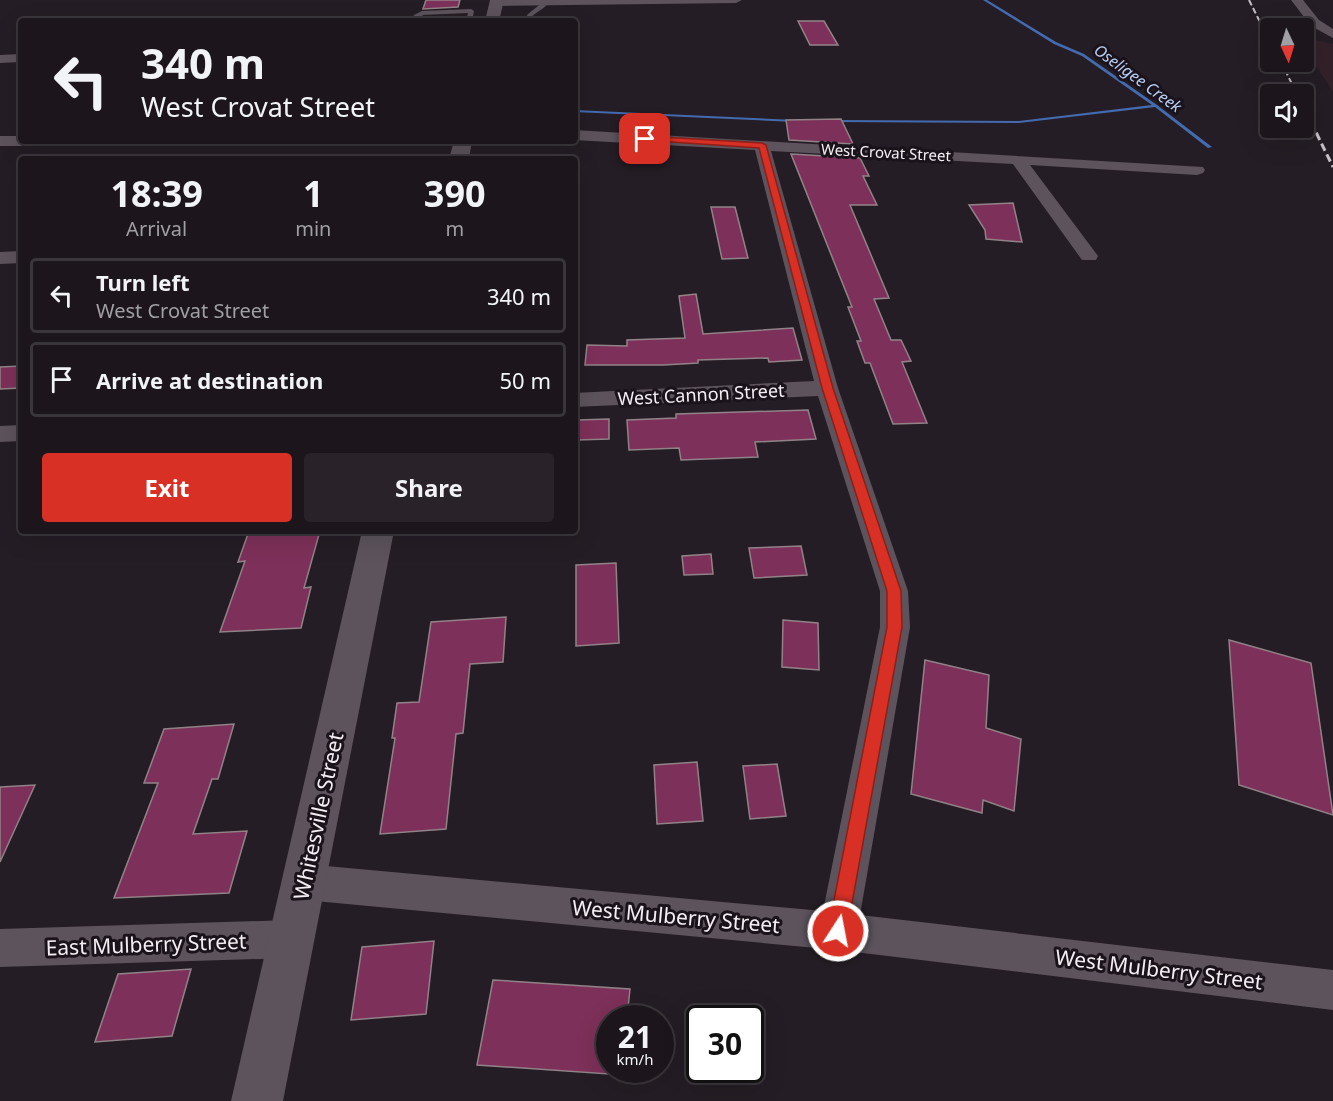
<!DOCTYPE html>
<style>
:root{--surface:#1c161c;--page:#292329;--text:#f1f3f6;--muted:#a09fa3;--line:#3a353b;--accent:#d93025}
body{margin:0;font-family:"Noto Sans",sans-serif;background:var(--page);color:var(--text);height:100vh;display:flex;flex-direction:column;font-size:22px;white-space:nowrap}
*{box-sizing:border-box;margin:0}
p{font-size:20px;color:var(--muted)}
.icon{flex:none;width:33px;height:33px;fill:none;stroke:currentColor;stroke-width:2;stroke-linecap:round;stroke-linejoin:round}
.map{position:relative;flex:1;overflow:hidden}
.details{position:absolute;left:18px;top:156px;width:560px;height:378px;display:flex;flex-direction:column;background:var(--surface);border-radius:6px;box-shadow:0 6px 24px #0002,0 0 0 2px var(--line)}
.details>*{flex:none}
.guide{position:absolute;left:18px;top:18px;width:560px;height:126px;border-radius:6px;box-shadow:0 6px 24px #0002,0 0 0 2px var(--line);background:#1c161c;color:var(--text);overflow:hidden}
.needle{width:39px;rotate:176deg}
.buttons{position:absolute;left:1260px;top:18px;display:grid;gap:12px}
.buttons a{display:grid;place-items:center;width:54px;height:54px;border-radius:6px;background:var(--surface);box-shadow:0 6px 24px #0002,0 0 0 2px var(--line);font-size:30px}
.speed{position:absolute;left:596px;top:1005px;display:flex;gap:12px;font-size:30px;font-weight:700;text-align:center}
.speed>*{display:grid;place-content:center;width:78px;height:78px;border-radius:50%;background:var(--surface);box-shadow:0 6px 24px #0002,0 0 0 2px var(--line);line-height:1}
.speed small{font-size:15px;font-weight:400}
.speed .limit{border:3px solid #111;border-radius:9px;background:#fff;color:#111}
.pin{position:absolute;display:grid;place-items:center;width:51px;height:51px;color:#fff;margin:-26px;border-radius:12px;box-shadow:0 3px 9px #0006}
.me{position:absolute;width:66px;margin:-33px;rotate:11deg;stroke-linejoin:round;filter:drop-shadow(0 0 4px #0008)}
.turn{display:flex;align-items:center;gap:21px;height:126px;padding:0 24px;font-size:27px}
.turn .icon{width:78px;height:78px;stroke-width:2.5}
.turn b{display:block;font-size:42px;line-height:51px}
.eta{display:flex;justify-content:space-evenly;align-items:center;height:102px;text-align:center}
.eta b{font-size:36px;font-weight:700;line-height:42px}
.action{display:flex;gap:12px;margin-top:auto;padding:12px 24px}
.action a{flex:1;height:69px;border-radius:6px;background:var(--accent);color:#fff;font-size:24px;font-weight:700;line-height:69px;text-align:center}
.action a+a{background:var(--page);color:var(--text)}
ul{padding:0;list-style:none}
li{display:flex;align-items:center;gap:18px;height:75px;margin:0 12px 9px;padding:0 12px;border:3px solid var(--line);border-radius:6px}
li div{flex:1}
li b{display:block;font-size:22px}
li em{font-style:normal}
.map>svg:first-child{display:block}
</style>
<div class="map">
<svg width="1333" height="1101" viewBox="0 0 1333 1101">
<rect width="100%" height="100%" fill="#251d25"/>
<polygon fill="#322129" points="1304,37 1333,44 1333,92 1304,47"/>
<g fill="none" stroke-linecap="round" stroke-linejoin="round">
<g fill="#436baf" fill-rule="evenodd">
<polygon points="983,0 987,0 1056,42 1084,54 1157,105 1212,147 1208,148 1155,107 1019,123 833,122 833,120 834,120 1019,121 1152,105 1082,56 1054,44"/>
<polygon points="574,110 795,120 797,121 795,122 574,112"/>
</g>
</g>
<g fill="#7d3059" stroke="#918288" stroke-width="1.5">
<polygon points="426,0 460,0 458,7 423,9"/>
<polygon points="798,21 824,21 838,45 810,45"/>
<polygon points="841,119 853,144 789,140 786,120"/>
<polygon points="791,154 860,158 869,176 863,176 877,205 850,205 889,298 874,299 891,340 901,340 911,361 902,362 927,423 893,424 870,363 865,363 857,341 861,341 848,307 852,307"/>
<polygon points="1013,203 1022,242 986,239 985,230 969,205"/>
<polygon points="711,207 735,207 748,258 722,259"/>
<polygon points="696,294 703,334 793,328 802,360 769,362 768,358 698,360 698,363 663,365 585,365 587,345 627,346 627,340 685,338 679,296"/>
<polygon points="21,366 21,388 0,389 0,367"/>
<polygon points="808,410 816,439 755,442 758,457 681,460 679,448 629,450 627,420 676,418 676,414"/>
<polygon points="609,419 609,439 577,440 577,420"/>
<polygon points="249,531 320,531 304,588 311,587 301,628 220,632 245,561 238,562"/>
<polygon points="801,546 807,575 754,578 749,548"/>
<polygon points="711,554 713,574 684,575 682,556"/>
<polygon points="616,563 619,643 576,646 576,565"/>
<polygon points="506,617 503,662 470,664 463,733 456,734 446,829 380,834 395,738 392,738 397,703 419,702 431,622"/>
<polygon points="783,620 818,623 819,670 782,667"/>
<polygon points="1229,640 1311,663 1333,815 1239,785"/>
<polygon points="925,660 989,675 986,728 1021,739 1014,811 983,800 982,813 911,794"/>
<polygon points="234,724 218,779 212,779 193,834 247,831 229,893 114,898 158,783 144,783 164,729"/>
<polygon points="697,762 703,821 657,824 654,765"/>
<polygon points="777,764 786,816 750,819 743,766"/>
<polygon points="35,785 0,862 0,787"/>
<polygon points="434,941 426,1014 351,1020 362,947"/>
<polygon points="191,969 172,1036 95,1042 118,974"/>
<polygon points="493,980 630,989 627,1018 609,1018 609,1074 477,1065"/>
</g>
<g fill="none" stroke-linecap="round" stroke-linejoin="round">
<g fill="#5c535c" fill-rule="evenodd">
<path d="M 543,2 L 548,3 C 543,11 533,12 529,21 L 523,21 L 528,14 Z"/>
<polygon points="471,9 474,11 472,21 466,21 468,13 423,15 417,21 411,21 414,15 422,11"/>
</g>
<g fill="#5c535c" fill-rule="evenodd">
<polygon points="494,0 742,0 736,3 496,6 490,3"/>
<polygon points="1291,0 1303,0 1319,20 1333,29 1333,38 1311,26"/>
<polygon points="21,54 21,62 0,63 0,55"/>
<polygon points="574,130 1203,167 1205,170 1203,173 1197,175 1030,165 1098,256 1096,260 1082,260 1013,164 771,151 838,388 908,591 910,627 860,915 1333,970 1333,1010 838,950 304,900 291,895 286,882 291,869 304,864 823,911 880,627 880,591 818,396 574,407 574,393 814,381 755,150 574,140"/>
<polygon points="0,136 21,136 21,141 29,141 21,146 0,146"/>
<polygon points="21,251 21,263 0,264 0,252"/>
<polygon points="21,425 21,441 0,442 0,426"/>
<polygon points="292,920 305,926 311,939 305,952 292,958 0,967 0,929"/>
</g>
<g fill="#5c535c" fill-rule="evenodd">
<polygon points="490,0 504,0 499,21 485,21"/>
<polygon points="454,141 472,141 469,159 449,159"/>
<polygon points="362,531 394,531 283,1101 231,1101"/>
</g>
<g stroke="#c6c0c6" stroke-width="2" stroke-dasharray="6 3" stroke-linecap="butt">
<polyline points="1249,0 1270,42"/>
<polyline points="1281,62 1297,94"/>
<polyline points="1304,108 1311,123"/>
</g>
<polyline stroke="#c6c0c6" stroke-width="3" stroke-dasharray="8 4" stroke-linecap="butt" points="1311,122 1333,167"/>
</g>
<polygon fill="#d93025" stroke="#8d1f18" stroke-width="1.5" points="645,136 762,143 766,145 833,388 901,591 902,627 847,931 845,938 838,940 831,938 828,931 887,627 887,591 822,388 759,148 642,140 642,137"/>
<g text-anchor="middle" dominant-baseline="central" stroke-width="6" stroke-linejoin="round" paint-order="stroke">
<g font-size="15" fill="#f4eef4" stroke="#1b131b">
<text transform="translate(886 152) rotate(3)">West Crovat Street</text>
</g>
<g font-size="16" font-style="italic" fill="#b8cff5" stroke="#1b131b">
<text transform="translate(1138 78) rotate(36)">Oseligee Creek</text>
</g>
<g font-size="18" fill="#f4eef4" stroke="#1b131b">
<text transform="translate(701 394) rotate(-3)">West Cannon Street</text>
</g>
<g font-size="21" fill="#f4eef4" stroke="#1b131b">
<text transform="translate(318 816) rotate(-78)">Whitesville Street</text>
<text transform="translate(676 916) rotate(5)">West Mulberry Street</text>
<text transform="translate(146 944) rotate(-2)">East Mulberry Street</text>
<text transform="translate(1159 969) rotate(7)">West Mulberry Street</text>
</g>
</g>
</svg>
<div class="buttons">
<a><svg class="needle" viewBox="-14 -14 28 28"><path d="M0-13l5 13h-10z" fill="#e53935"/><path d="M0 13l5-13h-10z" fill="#a09fa3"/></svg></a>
<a><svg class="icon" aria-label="sound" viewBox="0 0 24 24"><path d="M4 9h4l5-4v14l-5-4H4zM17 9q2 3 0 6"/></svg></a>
</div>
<div class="speed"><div>21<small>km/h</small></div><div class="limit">30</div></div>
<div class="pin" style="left:645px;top:139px;background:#d93025"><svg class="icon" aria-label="arrive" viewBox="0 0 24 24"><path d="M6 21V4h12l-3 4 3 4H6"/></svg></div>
<svg class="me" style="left:838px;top:931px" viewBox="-20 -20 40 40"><circle r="17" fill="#d93025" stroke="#fff" stroke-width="3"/><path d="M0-11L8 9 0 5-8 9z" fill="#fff"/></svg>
<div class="guide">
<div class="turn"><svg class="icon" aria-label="left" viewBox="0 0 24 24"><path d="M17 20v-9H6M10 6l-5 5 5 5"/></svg><div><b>340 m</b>West Crovat Street</div></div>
</div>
<section class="details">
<div class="eta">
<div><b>18:39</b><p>Arrival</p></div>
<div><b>1</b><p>min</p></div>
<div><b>390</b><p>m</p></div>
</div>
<ul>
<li><svg class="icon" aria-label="left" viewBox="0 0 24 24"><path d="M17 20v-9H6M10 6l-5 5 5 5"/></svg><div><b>Turn left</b><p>West Crovat Street</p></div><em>340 m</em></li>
<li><svg class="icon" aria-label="arrive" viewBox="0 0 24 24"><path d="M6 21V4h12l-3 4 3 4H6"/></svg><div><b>Arrive at destination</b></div><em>50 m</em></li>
</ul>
<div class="action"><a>Exit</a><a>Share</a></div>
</section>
</div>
